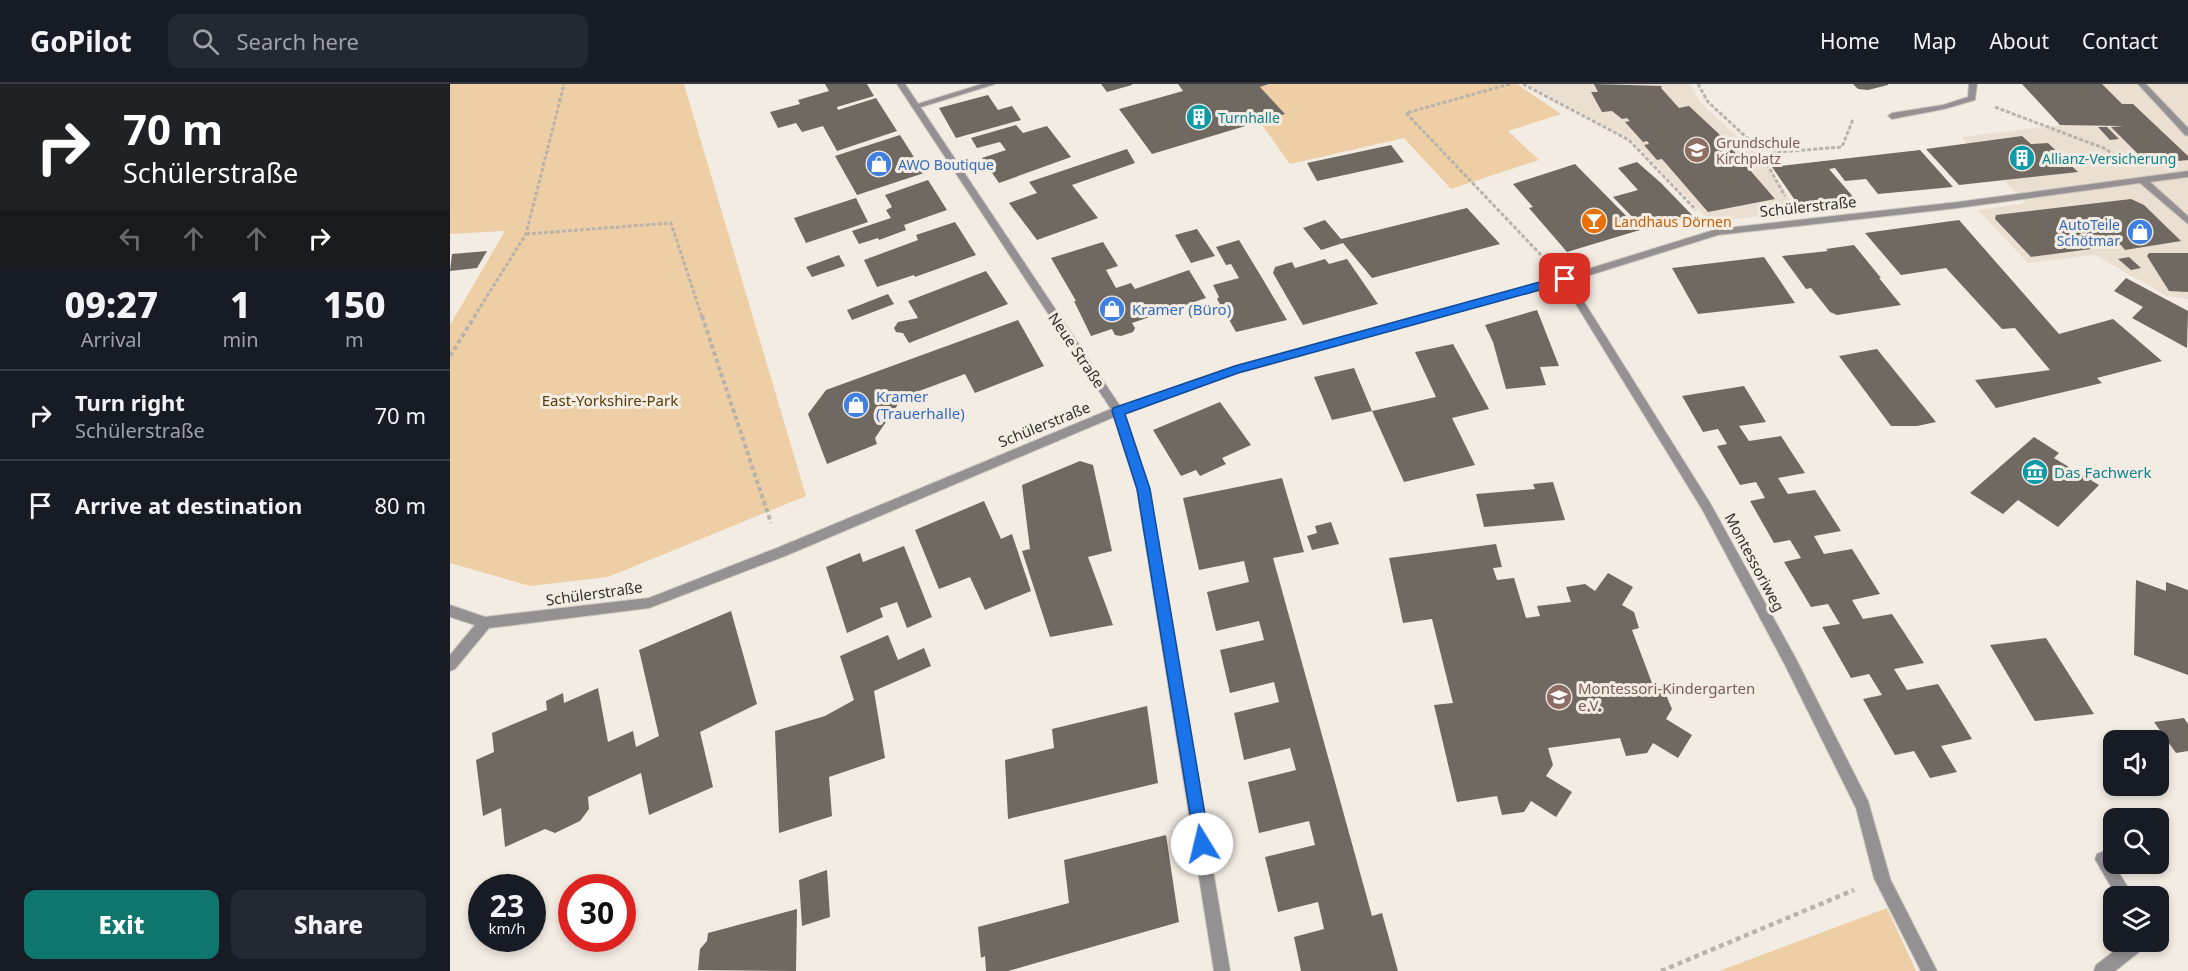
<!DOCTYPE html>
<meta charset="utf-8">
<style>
:root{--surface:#171b24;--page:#242831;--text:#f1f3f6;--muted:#9ea1a6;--line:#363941;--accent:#0f766e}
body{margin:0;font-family:"Noto Sans",sans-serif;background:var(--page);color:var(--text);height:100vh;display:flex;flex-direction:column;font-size:22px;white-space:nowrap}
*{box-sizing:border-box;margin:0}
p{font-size:20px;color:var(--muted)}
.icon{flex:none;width:33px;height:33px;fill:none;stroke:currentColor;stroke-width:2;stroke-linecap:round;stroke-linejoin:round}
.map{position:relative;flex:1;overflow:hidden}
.details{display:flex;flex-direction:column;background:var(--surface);width:450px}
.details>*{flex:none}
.guide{background:#202124;color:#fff;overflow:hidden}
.fabs{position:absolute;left:1653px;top:646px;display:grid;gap:12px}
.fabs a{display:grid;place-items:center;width:66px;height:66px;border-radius:12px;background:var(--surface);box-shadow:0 3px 9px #0003;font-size:30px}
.speed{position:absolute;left:18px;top:790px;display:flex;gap:12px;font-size:30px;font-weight:700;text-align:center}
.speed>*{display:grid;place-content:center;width:78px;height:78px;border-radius:50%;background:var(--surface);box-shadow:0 3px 9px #0003;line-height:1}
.speed small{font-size:15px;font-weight:400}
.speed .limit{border:9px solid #d22;background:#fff;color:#111}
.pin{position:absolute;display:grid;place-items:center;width:51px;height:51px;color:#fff;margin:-26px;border-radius:12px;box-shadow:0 3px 9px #0006}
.me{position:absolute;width:66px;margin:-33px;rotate:351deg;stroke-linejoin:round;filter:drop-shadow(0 0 4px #0008)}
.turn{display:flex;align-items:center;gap:21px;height:126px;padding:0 24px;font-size:27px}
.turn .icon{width:78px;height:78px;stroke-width:2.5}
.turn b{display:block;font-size:42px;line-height:51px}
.lanes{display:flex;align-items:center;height:57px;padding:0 24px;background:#0003;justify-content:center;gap:30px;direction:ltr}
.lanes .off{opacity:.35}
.eta{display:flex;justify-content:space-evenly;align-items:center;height:102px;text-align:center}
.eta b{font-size:36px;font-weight:800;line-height:42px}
.primary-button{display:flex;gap:12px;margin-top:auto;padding:12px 24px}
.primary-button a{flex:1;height:69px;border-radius:12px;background:var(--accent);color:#fff;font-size:24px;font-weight:800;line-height:69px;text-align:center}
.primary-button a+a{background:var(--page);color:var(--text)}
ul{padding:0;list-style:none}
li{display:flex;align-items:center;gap:18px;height:90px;padding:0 24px;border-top:2px solid var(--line)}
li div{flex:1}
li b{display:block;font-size:22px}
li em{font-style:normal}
header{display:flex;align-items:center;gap:36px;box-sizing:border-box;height:84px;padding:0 30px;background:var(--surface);border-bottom:2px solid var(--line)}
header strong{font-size:28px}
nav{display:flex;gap:33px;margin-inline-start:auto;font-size:21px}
.search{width:420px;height:54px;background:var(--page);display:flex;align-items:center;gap:15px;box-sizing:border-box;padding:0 21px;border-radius:12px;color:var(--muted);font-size:22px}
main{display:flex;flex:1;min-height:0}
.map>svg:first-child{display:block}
</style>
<header>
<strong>GoPilot</strong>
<div class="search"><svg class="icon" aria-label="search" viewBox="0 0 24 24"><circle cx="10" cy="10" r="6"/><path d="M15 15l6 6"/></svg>Search here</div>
<nav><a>Home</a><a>Map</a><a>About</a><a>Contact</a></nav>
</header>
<main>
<section class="details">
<div class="guide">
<div class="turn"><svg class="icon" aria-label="right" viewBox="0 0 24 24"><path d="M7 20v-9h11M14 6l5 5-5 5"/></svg><div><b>70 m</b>Schülerstraße</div></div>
<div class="lanes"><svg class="icon off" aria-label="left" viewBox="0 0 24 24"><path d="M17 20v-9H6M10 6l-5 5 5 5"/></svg><svg class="icon off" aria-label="ahead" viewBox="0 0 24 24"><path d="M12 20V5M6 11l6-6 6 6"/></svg><svg class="icon off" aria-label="ahead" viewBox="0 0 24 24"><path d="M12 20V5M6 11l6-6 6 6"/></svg><svg class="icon" aria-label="right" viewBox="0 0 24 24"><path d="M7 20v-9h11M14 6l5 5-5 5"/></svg></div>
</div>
<div class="eta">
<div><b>09:27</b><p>Arrival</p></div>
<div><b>1</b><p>min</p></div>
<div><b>150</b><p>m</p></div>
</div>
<ul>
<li><svg class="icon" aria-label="right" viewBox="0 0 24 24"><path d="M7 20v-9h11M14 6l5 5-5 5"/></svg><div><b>Turn right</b><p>Schülerstraße</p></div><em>70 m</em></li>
<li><svg class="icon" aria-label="arrive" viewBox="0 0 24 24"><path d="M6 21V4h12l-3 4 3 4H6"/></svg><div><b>Arrive at destination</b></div><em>80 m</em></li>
</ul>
<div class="primary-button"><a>Exit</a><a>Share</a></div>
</section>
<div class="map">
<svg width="1738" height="887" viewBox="0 0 1738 887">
<rect width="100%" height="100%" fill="#f3ece3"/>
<g fill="#ebdfd1">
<polygon points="1077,0 1240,0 1251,19 1314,77 1348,127 1261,138 1181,55"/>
<polygon points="1572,0 1738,0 1738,215 1717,212 1645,171 1578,179 1528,126 1576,119 1511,53 1610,41"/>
</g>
<g fill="#eecfa5">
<polygon points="0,0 234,0 356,412 158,493 80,502 0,479 0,241 55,147 0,150"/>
<polygon points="821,0 1067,0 1111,30 1058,47 1089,76 1001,105 954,54 840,80 809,37 834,29 810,3"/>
<polygon points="1437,824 1466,887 1269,887"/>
</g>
<g fill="#6f6961">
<polygon points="375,0 417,0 424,12 387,23 388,26 426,14 447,47 387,67 373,42 352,48 346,39 328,44 320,28 350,20 348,16 379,7"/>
<polygon points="651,0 682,0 682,1 657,8"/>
<polygon points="728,0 819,0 810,3 835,30 702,70 669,25 733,7"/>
<polygon points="1144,0 1212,2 1211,4 1229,24 1239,22 1268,49 1325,115 1258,128 1212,75 1207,76 1194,61 1199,60 1197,57 1193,58 1175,38 1180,37 1177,34 1172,35 1162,27 1152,28 1141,8 1148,8"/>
<polygon points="1403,0 1438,0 1438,1 1418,6 1408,5"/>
<polygon points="1572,0 1652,0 1672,20 1683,20 1738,72 1738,76 1698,80 1661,43 1674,42 1610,41"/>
<polygon points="538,11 548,26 562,22 571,36 506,54 489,24"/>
<polygon points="566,41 573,49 597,42 621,73 549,99 532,74 556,66 550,58 527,64 521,54"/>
<polygon points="1648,43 1657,43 1669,55 1660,56"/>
<polygon points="450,51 474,89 407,111 385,72"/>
<polygon points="1572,52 1581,60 1598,59 1628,88 1509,101 1476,65"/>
<polygon points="941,61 954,78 867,97 857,79"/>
<polygon points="677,65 685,79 622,101 648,134 587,156 559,119 587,109 579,98"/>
<polygon points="1470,66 1503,103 1428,110 1416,95 1395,97 1385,84 1379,85 1405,115 1349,122 1322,83"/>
<polygon points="1187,78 1211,99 1242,131 1195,146 1163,113 1188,106 1168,84"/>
<polygon points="1125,80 1190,146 1117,168 1079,124 1083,123 1063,100"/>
<polygon points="478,96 497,126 454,141 456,146 429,156 428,154 409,160 402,147 441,134 436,126 442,123 435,111"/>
<polygon points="406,114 418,138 356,159 344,134"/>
<polygon points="1681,115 1694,121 1731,157 1675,166 1671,161 1581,173 1545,135 1546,131"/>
<polygon points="1017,124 1050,160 922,194 893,159 871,166 853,144 875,136 891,155"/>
<polygon points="1509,136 1609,250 1663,235 1712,277 1647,294 1652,299 1546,324 1525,296 1600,286 1565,244 1552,245 1496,184 1451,191 1415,149"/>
<polygon points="505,138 526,171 465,193 464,191 427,203 414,176 468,156 466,151"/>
<polygon points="747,145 765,172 741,179 725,151"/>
<polygon points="789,156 809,189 837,236 786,248 767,215 769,213 763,201 789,194 781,180 776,181 766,163"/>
<polygon points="653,158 668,182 656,186 666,204 681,199 685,205 739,186 756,214 682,239 685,244 683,248 671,252 665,251 662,245 641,252 624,217 626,217 601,174"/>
<polygon points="1404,161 1431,194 1429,194 1451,221 1387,231 1380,228 1361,204 1356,205 1332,172 1378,167 1376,165"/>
<polygon points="37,167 27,184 0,187 2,170"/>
<polygon points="1699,169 1738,169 1738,208 1719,207 1697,172"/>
<polygon points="389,171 395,182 362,193 356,183"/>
<polygon points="1314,173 1345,219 1248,230 1222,184"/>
<polygon points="1679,173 1691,184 1681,186 1668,175"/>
<polygon points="875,175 879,180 897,175 928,220 853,241 823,189 825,183 842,178 845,184"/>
<polygon points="536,187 558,220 459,259 453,249 446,248 444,244 448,238 468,234 458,217"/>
<polygon points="1676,194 1738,227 1737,264 1682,234 1693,223 1664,207"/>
<polygon points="438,210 444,220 402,236 397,226"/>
<polygon points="1087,226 1109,282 1090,283 1096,301 1056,305 1043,258 1035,241"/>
<polygon points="568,236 594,282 525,309 515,290 453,313 425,354 427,360 377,380 358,330 376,306"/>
<polygon points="1003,260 1039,325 1002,334 1025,381 954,398 922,327 986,313 965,268"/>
<polygon points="1427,265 1486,338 1467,342 1441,342 1389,272"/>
<polygon points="904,284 922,327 882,336 864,293"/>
<polygon points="1294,302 1316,338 1289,342 1299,357 1331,352 1355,389 1328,394 1338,410 1365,406 1391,447 1364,452 1374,470 1402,465 1430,510 1402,516 1413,535 1442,530 1474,579 1444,585 1457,606 1488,600 1522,655 1491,662 1507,688 1480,694 1464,667 1445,671 1413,615 1432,611 1419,590 1401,594 1372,543 1390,540 1378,520 1361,523 1334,478 1351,474 1340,456 1324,459 1300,417 1315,414 1306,398 1290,401 1267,362 1277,360 1268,345 1253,348 1232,312"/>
<polygon points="770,318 801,361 772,374 776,380 750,392 746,386 731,392 703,346"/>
<polygon points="1584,353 1609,369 1604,374 1649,401 1608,443 1568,416 1553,430 1520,409"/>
<polygon points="630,377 643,381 662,467 638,473 663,541 600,553 572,467 580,465 572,401"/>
<polygon points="832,394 854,468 823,474 922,832 932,829 948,887 851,887 844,853 874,845 868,818 828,828 815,773 865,761 859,737 809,749 798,698 846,686 840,664 794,676 784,629 829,618 824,598 780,609 770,566 814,556 809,537 766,547 757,508 799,498 794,477 749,486 733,414"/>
<polygon points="1103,398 1115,436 1034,443 1026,410 1085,405 1083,400"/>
<polygon points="534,417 551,455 562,450 581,507 535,526 520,493 489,505 465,446"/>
<polygon points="881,438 889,460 862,466 857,452 867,449 865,442"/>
<polygon points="1046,460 1052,483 1043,484 1047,496 1064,494 1076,534 1090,532 1087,522 1121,518 1116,503 1135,500 1145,507 1158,489 1183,503 1172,521 1184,528 1189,544 1182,546 1205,607 1214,606 1222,625 1216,635 1242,651 1228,674 1203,659 1197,669 1176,672 1170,654 1098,664 1103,681 1096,692 1122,708 1106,733 1081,717 1074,728 1052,731 1047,712 1007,718 984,621 1003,619 982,535 953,539 939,474"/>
<polygon points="454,462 482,533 457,544 447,518 430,524 433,533 397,549 376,483 410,469 413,478"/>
<polygon points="1686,496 1716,507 1716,498 1738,506 1738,591 1684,571"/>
<polygon points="281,527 307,620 250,648 263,703 199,731 191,689 138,713 139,725 130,737 105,749 95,745 55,763 51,724 33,732 26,676 44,668 42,649 97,626 96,617 113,609 114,619 148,604 158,658 183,647 186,663 209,652 189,566"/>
<polygon points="438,551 448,576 474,564 481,582 424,607 435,674 379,693 382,732 329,749 325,647 375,632 404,616 390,572"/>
<polygon points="1596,554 1644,630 1585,637 1540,561"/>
<polygon points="697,622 708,699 558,735 555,676 604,664 602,645"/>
<polygon points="1734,634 1738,640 1738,667 1726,669 1704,638"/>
<polygon points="716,751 729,838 558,887 536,887 535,872 531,874 528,843 619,819 614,776"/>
<polygon points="377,786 380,833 352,842 349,796"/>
<polygon points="347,825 346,887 248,886 250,865 257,857 258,849"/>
</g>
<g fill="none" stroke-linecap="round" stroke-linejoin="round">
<g stroke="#cdc7bf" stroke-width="2">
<g id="service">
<polygon points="532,0 545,0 468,24 461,22"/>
<polygon points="1652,768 1657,770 1684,813 1667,813 1645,775 1647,770"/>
<polygon points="1432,786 1437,789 1487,887 1471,887 1424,794 1427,789"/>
<polygon points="1676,858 1696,858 1694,864 1665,887 1644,887 1646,881"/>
</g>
</g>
<g stroke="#cdc7bf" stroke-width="2">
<g id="minor">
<polygon points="447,0 455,0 670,322 785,282 1112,193 1267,145 1508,118 1738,87 1738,93 1700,98 1738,132 1738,140 1690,99 1508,124 1268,151 1121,197 1260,419 1345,573 1418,717 1440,794 1437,799 1432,802 1427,799 1424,794 1406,724 1335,581 1252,425 1113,199 788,289 674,329 699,405 780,887 764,887 687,405 664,333 335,472 199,524 39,544 5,585 0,587 0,571 25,541 0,533 0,521 35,533 199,514 327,464 661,325"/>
<polygon points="1519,0 1527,0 1525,16 1494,25 1442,35 1438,32 1442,29 1493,21 1518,13"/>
<polygon points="1688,0 1696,0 1738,44 1738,52 1735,51"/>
</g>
</g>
<g stroke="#b9b3ac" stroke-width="3" stroke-dasharray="4 2" stroke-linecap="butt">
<polyline points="1060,0 956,29 1092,172"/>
<polyline points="1073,0 1179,56 1246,126"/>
<polyline points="1248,0 1258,18 1307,63 1329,68 1392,63 1403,35"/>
<polyline points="1545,23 1656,65 1665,72"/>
<polyline points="1308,64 1335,112"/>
<polyline points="76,150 221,139 252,233"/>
<polyline points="24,233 76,150 114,0"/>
</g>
<g stroke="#b9b3ac" stroke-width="4" stroke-dasharray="4.5 3" stroke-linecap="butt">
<polyline points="252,232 321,439"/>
<polyline points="0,272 25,232"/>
</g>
<polyline stroke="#b9b3ac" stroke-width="4.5" stroke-dasharray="5 4" stroke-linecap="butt" points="1211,887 1404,806"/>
<use href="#service" fill="#959092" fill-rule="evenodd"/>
<use href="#minor" fill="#959092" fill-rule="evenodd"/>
</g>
<polygon fill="#1a73e8" stroke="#114b97" stroke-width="1.5" points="1115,191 1119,193 1119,198 788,289 675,330 700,405 760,760 758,766 752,768 746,766 687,405 662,327 663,324 785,282"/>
<defs>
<g id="building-disc" transform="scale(1.35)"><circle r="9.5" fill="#0f9aa8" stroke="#f3ece3"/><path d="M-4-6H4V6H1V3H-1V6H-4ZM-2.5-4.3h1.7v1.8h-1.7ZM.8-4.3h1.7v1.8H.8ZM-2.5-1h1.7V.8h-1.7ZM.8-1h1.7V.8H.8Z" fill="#fff"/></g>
<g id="school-disc" transform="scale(1.35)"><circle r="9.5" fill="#8d6e63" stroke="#f3ece3"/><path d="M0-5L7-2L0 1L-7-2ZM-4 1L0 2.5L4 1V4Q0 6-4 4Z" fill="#fff"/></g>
<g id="shop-disc" transform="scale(1.35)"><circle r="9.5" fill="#3f7fe0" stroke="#f3ece3"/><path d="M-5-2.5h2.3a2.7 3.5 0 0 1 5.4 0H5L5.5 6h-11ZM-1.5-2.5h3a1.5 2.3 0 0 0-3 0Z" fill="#fff"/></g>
<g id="bar-disc" transform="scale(1.35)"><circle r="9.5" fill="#e8710a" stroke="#f3ece3"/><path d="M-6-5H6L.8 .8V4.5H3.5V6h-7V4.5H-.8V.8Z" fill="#fff"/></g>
<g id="museum-disc" transform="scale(1.35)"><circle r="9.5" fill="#0f9aa8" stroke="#f3ece3"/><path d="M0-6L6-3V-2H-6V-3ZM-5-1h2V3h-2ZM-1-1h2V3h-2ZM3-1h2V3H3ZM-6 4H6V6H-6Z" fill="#fff"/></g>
</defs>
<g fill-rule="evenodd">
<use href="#building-disc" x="749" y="33"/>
<use href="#school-disc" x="1247" y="66"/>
<use href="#building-disc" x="1572" y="74"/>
<use href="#shop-disc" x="429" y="80"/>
<use href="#bar-disc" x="1144" y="137"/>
<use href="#shop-disc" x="1690" y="148"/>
<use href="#shop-disc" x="662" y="225"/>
<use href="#shop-disc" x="406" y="321"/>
<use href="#museum-disc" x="1585" y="388"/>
<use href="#school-disc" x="1109" y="613"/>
</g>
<g text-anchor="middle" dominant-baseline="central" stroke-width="6" stroke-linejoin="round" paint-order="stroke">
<g font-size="14" fill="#0d838f" stroke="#f3ece3" text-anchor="start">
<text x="768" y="33">Turnhalle</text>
<text x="1592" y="74">Allianz-Versicherung</text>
</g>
<g font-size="14" fill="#785e54" stroke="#f3ece3" text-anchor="start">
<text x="1266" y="58">Grundschule<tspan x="1266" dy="16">Kirchplatz</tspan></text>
</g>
<g font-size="14" fill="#366cbe" stroke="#f3ece3" text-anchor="start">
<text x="448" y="80">AWO Boutique</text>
<text x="1670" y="140" text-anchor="end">AutoTeile<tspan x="1670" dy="16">Schötmar</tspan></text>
</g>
<g font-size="14" fill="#c56008" stroke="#f3ece3" text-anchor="start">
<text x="1164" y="137">Landhaus Dörnen</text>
</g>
<g font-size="15" fill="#34322e" stroke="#f3ece3">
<text transform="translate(1358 122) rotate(-6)">Schülerstraße</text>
<text transform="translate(627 266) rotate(56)">Neue Straße</text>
<text transform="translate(594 340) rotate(-22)">Schülerstraße</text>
<text transform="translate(1305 478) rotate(62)">Montessoriweg</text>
<text transform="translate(144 509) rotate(-8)">Schülerstraße</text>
</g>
<g font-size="15" fill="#366cbe" stroke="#f3ece3" text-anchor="start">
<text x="682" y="225">Kramer (Büro)</text>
<text x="426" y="312">Kramer<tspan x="426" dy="17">(Trauerhalle)</tspan></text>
</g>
<g font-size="15" fill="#583b07" stroke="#f3ece3">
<text x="160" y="316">East-Yorkshire-Park</text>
</g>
<g font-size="15" fill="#0d838f" stroke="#f3ece3" text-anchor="start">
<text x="1604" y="388">Das Fachwerk</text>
</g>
<g font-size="15" fill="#785e54" stroke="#f3ece3" text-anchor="start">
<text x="1128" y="604">Montessori-Kindergarten<tspan x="1128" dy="17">e.V.</tspan></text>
</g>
</g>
</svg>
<div class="fabs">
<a><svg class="icon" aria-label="sound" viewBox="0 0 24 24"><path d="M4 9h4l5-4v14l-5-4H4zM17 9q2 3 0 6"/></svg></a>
<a><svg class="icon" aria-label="search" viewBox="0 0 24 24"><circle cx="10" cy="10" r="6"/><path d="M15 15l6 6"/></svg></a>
<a><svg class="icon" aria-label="layers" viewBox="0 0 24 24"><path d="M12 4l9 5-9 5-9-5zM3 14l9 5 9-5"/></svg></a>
</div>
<div class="speed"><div>23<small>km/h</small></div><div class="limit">30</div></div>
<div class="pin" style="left:1115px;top:195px;background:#d93025"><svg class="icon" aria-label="arrive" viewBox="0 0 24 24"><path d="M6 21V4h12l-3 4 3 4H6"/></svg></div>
<svg class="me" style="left:752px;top:760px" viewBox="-20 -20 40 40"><circle r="19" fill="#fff"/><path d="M0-13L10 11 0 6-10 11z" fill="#1a73e8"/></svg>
</div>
</main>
